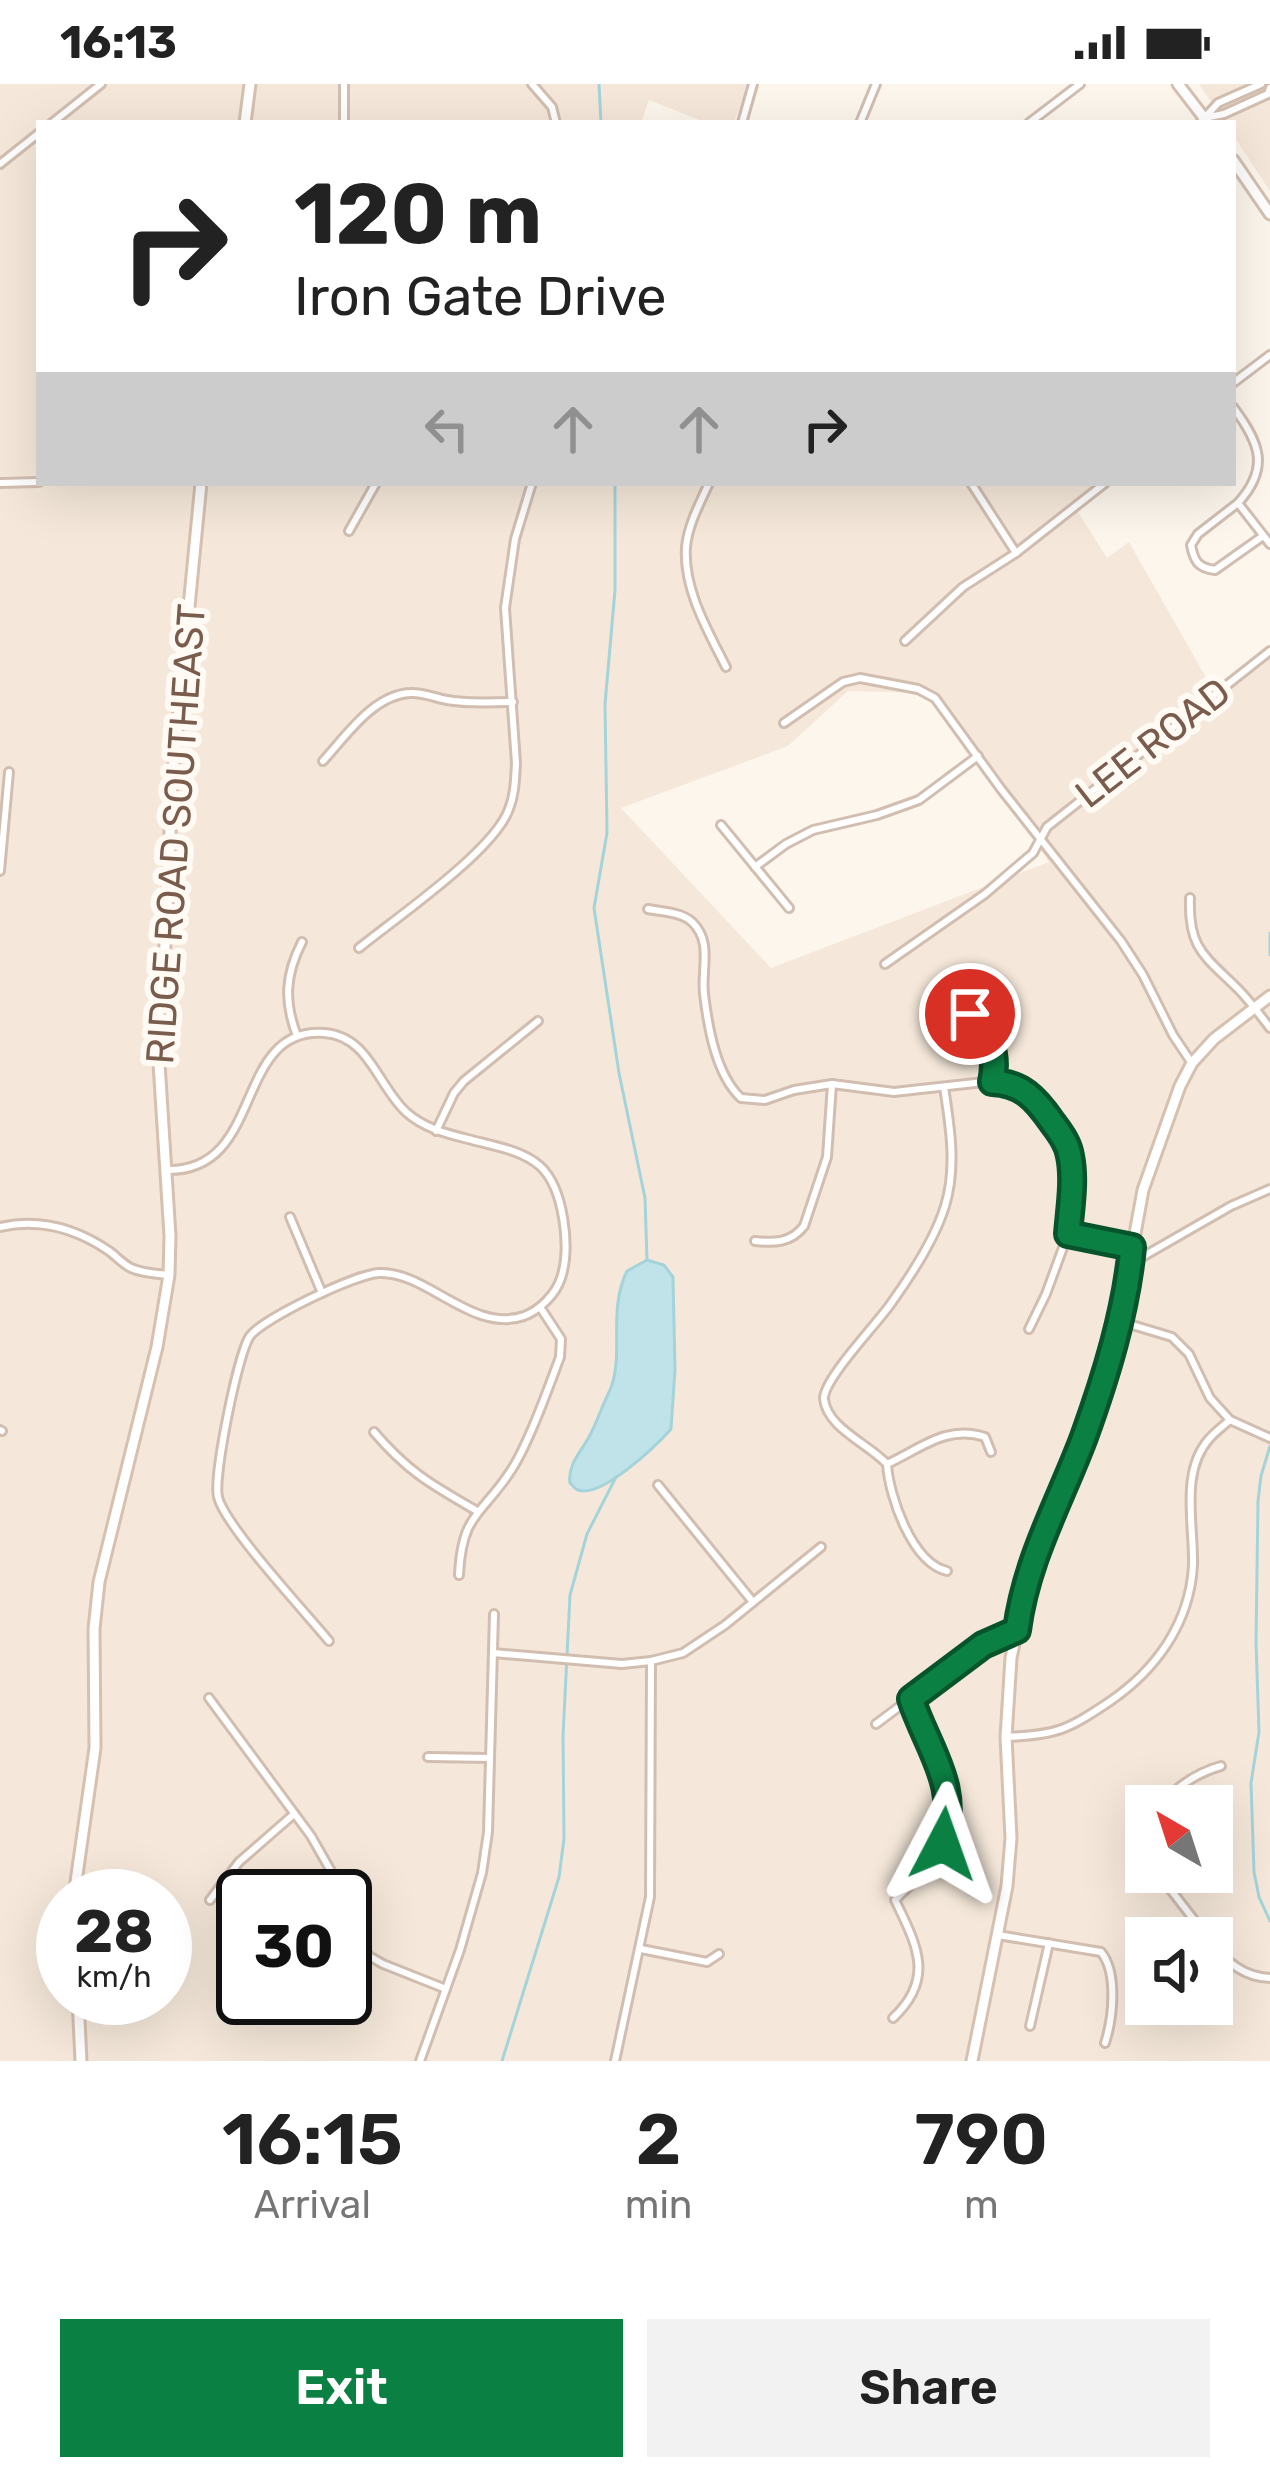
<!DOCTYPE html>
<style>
:root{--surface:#fff;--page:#f2f2f2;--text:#222;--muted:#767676;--accent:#0b8043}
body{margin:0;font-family:Rubik,sans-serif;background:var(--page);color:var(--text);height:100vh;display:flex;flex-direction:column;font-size:45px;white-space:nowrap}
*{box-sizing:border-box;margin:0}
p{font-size:39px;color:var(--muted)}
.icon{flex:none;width:66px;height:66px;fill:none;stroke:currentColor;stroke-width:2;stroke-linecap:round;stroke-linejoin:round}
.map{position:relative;height:1977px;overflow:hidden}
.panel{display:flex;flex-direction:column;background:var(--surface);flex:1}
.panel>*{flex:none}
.guide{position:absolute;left:36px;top:36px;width:1200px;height:366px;border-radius:0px;box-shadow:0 12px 48px #0002;background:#fff;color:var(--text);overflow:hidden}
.needle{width:78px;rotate:321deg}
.buttons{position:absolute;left:1125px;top:1701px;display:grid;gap:24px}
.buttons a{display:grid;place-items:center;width:108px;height:108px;border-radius:0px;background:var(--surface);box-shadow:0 12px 48px #0002;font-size:60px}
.speed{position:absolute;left:36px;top:1785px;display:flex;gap:24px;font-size:60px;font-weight:700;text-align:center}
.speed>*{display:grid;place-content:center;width:156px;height:156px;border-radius:50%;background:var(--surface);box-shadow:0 12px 48px #0002;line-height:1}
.speed small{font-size:30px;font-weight:400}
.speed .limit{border:6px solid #111;border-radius:18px;background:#fff;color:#111}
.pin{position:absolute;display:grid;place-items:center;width:102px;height:102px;color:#fff;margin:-51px;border:6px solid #fff;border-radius:50%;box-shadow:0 3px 12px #0007}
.me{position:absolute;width:132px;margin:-66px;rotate:4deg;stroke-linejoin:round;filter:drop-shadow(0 0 9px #0008)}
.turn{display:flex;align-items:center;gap:42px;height:252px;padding:0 60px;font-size:54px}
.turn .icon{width:156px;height:156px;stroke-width:2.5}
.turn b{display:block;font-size:84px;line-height:102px}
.lanes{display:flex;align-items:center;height:114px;padding:0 60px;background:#0003;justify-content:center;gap:60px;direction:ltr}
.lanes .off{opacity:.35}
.eta{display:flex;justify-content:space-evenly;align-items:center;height:204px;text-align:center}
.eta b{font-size:72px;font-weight:600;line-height:84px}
.primary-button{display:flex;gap:24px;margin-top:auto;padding:24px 60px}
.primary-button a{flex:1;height:138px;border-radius:0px;background:var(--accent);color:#fff;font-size:48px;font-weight:600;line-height:138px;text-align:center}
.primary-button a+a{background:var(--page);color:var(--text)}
.status{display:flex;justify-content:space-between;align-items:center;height:84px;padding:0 60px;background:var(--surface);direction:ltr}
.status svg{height:33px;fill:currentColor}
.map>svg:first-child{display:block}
</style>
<div class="status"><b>16:13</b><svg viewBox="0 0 49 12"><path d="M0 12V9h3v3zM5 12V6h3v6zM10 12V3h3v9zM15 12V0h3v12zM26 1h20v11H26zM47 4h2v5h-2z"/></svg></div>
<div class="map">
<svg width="1270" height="1977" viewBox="0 0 1270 1977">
<rect width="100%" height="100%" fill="#fdf6ec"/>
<g fill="#f5e8da" fill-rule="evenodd">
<path d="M 0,0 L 752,0 L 733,39 L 707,39 L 649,16 L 641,39 L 39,39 L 39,399 L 1101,399 L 1075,423 L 1107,474 L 1129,458 L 1216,611 L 1270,571 L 1270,1977 L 0,1977 ZM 848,607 L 930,609 L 1049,778 L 771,884 L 621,724 L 788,662 ZM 1146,1722 L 1212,1722 L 1212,1788 L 1146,1788 ZM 63,1812 L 165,1812 L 165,1914 L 63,1914 ZM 243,1812 L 345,1812 L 345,1914 L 243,1914 ZM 1146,1854 L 1212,1854 L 1212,1920 L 1146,1920 Z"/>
<polygon points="1199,0 1270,0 1270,107 1233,51 1233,39 1225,39"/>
</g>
<path fill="#bfe3e8" stroke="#a5d3da" stroke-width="3" d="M 647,1176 L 664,1181 L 673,1193 L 675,1286 L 671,1345 C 657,1361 601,1415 578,1406 C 575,1405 573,1402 570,1399 C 567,1380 583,1366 591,1349 C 598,1335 603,1320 610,1306 C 625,1270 607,1228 627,1187 Z"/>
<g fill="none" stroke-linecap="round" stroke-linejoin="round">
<g stroke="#a5d3da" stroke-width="3">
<polyline points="599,0 601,39"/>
<polyline points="615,399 615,506 605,620 607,749 594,824 619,989 645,1114 647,1176"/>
<polyline points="1270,849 1270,871"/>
<polyline points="1270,1362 1261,1392 1258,1417 1256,1558 1259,1648 1251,1699 1254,1788 1259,1813 1270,1837"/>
<polyline points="502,1977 559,1793 564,1755 563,1652 570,1511 587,1450 616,1393"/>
</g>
<g stroke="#d1beb0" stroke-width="12">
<g id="street">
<polyline points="532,0 552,23 556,39"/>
<polyline points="1204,34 1224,30 1268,10 1270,4"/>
<polyline points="52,39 101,0"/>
<polyline points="344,39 344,0"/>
<polyline points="742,39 753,0"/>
<polyline points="860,39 876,0"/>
<polyline points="1029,39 1080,0"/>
<polyline points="1200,39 1218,19 1261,0"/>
<polyline points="0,80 39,49"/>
<polyline points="1233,299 1270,271"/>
<path d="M 1233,323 C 1260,359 1270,384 1238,419 L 1270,460"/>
<polyline points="0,399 39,398"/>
<path d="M 709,399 C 700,419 688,441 686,463 C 683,505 708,547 726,583"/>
<polyline points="971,399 1016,469"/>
<path d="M 1238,419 L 1198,450 L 1191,461 C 1194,477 1198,484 1215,486 L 1263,452"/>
<polyline points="349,447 376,399"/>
<polyline points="905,557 963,503 1016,469 1105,399"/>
<polyline points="784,639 843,598 860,594 918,605 935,614 1001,705 1121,857 1143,891 1173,951 1191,978"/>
<path d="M 323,677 C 346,652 373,611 410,609 C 423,608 435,614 447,616 C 468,620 491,618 513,618"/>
<polyline points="721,741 789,824"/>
<polyline points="755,783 786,760 813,746 877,731 919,716 978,672"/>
<polyline points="0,787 9,688"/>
<path d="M 1190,814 C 1188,865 1205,872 1238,905 C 1250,917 1260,931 1270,944"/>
<path d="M 648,825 C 663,828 681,828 692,838 C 713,858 701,885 704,910 C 708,943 716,991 741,1014 L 765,1016 L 794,1006 L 832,1000 L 894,1008 L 984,998 L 1013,1001 L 1032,1011 L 1064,1056 L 1070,1070 L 1071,1084 L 1068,1150 L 1046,1210 L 1029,1245"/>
<path d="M 359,864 C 396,834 494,767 509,725 C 515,710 515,695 516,679 L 505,524 L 515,455 L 532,399"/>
<polyline points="885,880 985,810 1033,769 1047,743 1270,567"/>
<path d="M 954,927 C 988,934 998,967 992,998"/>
<path d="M 297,952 C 284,918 285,891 302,858"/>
<path d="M 944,1003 C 950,1042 957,1083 945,1122 C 935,1155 912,1190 892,1218 C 879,1238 823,1295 824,1315 C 827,1344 869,1360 887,1380 C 889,1412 912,1479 947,1487"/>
<polyline points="436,1047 454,1009 464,997 538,937"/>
<path d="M 166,1086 C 266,1089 232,943 324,949 C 369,952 377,1001 406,1028 C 425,1045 448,1050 472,1056 C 494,1062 522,1066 540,1082 C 564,1104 571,1164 561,1194 C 556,1210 540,1226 524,1232 C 472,1250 427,1187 379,1189 C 356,1190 264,1234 250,1252 C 238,1269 213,1393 218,1413 C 225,1442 306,1529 329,1557"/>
<polyline points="290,1133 322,1209"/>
<path d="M 0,1143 C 40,1134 75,1144 109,1167 C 116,1172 123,1180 131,1184 C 142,1189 157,1190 169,1191"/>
<polyline points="1068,1150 1132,1163"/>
<path d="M 755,1157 C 774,1159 791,1159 804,1142 L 827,1073 L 832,1000"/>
<polyline points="1130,1180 1231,1122 1270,1105"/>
<polyline points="1119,1237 1172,1253 1189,1270 1210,1314 1230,1336 1270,1354"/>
<polyline points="0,1346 2,1347"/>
<path d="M 374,1348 C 408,1388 432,1401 477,1427"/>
<path d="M 887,1380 C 920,1365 947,1340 985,1353 L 991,1368"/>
<polyline points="658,1401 753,1518"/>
<path d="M 459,1491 C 462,1428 482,1432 512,1385 C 529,1358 548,1305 560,1273 L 561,1255 L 540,1223"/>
<polyline points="493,1569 622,1580 651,1577 683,1569 725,1541 821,1463"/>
<polyline points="209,1614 311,1752 348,1817 361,1859 369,1872 383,1880 446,1905"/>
<polyline points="876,1640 967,1572 1017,1545"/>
<path d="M 1006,1653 C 1057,1651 1067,1646 1109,1618 C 1156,1586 1190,1539 1193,1481 C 1194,1440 1180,1388 1209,1355 C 1215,1348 1223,1342 1230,1336"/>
<polyline points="428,1673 490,1674"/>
<path d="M 1160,1722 C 1177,1702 1196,1689 1221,1682"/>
<polyline points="1136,1748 1145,1750"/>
<polyline points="1157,1788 1208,1854"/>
<polyline points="210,1816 239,1778 294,1730"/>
<path d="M 998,1851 L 1101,1868 C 1118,1889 1113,1934 1105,1959"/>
<path d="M 1212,1859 C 1228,1879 1244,1893 1270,1894"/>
<polyline points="641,1865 707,1878 719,1870"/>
<path d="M 893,1934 C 936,1894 916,1860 895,1816 C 912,1799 934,1780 944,1758 C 965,1709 926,1660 911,1615"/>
<polyline points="1030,1942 1049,1859"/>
<polyline points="420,1977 460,1866 482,1789 488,1748 494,1530"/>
<polyline points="615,1977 650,1813 651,1577"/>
</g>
</g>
<g stroke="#d6c0b0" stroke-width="15">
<g id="secondary">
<polyline points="1178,0 1208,39"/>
<polyline points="245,39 250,0"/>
<polyline points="1233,76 1270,130"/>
<polyline points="74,1812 95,1664 94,1545 99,1498 157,1263 169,1191 170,1152 157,948 166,850 172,698 201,399"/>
<polyline points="78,1914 81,1977"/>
<polyline points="972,1977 1007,1802 1011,1754 1006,1653 1011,1574 1030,1483 1085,1350 1108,1279 1119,1237 1143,1106 1180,1002 1192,979 1214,955 1270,912"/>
</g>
</g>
<use href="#street" stroke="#fff" stroke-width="6"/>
<use href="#secondary" stroke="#fff" stroke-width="9"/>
</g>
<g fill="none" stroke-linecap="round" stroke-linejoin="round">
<g stroke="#07532c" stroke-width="30">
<path id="route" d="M 943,1760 C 960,1701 929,1668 911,1615 L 983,1561 L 1017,1546 C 1026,1476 1060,1417 1084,1353 C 1106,1292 1126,1227 1132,1163 L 1068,1150 C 1070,1125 1075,1096 1070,1072 C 1068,1059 1060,1049 1052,1038 C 1036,1015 1022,999 992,998 C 998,970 990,950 970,930"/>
</g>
<use href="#route" stroke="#0b8043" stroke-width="21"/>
</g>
<g text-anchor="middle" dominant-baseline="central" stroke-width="12" stroke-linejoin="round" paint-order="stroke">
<g font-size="39" fill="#7a5c4d" stroke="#fffaf3">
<text transform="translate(1153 659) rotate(-38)">LEE ROAD</text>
<text transform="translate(176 750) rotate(-86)">RIDGE ROAD SOUTHEAST</text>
</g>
</g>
</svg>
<div class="buttons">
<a><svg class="needle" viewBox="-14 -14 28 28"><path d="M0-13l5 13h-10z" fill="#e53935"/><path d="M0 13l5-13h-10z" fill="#767676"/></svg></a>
<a><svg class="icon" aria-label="sound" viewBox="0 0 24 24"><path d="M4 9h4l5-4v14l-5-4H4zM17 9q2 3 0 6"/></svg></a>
</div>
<div class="speed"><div>28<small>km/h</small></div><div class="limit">30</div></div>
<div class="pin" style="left:970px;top:930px;background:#d93025"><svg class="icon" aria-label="arrive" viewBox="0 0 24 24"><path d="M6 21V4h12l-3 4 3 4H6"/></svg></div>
<svg class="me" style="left:943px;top:1760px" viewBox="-20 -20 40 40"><path d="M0-17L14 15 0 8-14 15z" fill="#0b8043" stroke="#fff" stroke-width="4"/></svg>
<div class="guide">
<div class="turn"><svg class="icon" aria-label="right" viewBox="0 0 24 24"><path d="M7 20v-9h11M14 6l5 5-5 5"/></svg><div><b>120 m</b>Iron Gate Drive</div></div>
<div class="lanes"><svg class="icon off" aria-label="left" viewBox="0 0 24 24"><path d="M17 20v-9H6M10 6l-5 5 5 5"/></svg><svg class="icon off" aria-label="ahead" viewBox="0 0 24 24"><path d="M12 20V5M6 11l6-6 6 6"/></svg><svg class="icon off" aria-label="ahead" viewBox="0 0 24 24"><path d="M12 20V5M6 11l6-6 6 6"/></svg><svg class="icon" aria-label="right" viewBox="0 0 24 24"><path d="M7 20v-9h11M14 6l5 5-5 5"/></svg></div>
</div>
</div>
<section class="panel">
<div class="eta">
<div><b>16:15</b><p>Arrival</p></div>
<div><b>2</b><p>min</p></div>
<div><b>790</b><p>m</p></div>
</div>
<div class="primary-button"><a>Exit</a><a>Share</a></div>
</section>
